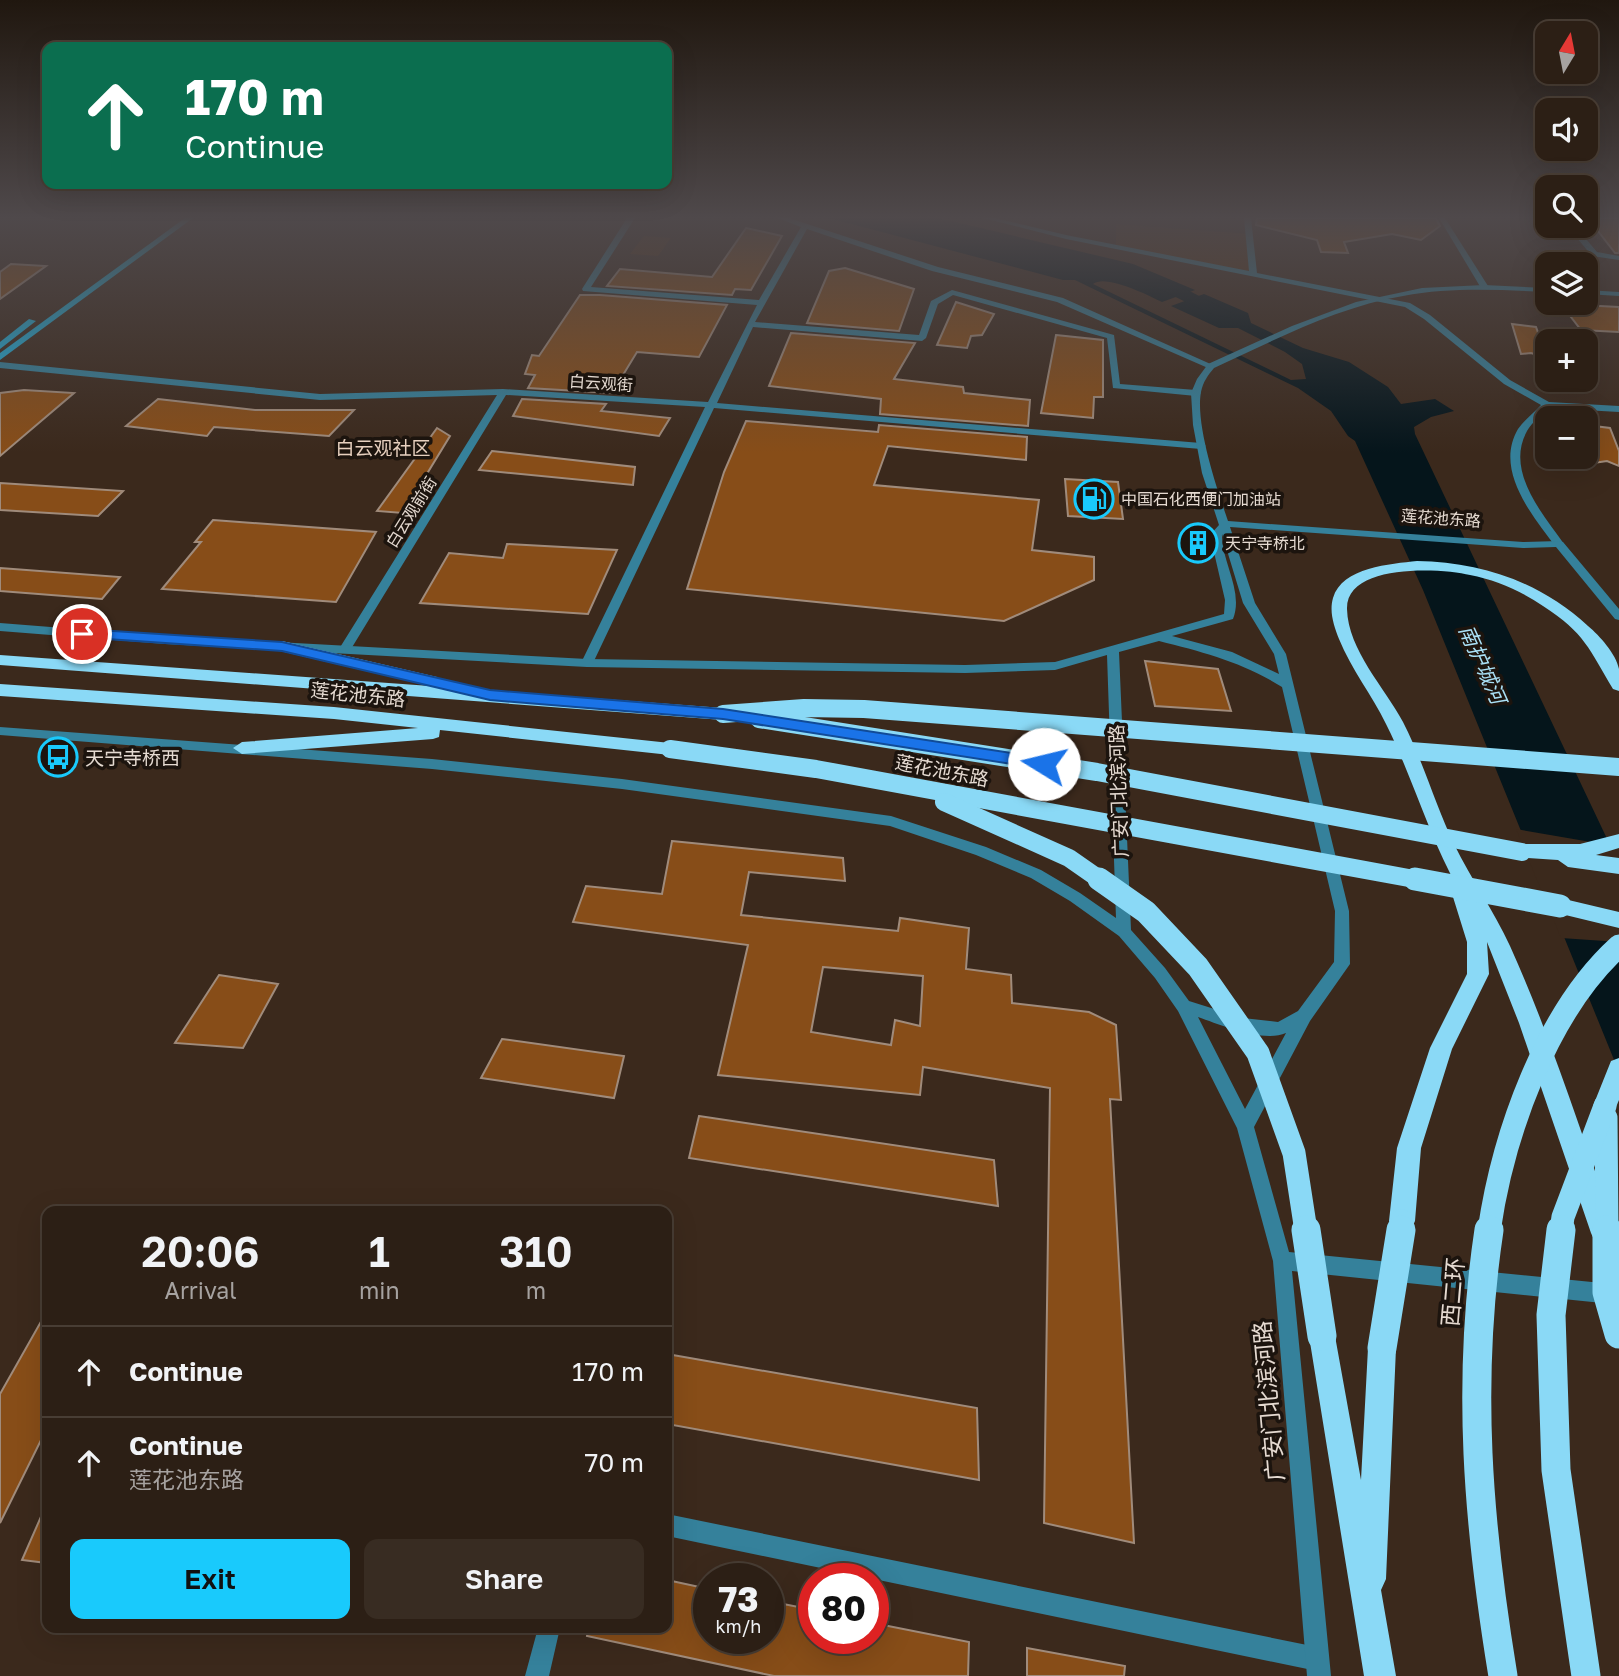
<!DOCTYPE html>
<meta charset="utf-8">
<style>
:root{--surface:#2c1f15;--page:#382c22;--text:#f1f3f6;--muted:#a6a2a0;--line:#483d34;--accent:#19cafc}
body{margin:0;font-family:"Golos Text","Noto Sans SC",sans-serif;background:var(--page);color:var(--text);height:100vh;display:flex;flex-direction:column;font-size:26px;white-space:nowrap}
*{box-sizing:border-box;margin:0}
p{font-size:23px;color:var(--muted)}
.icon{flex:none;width:38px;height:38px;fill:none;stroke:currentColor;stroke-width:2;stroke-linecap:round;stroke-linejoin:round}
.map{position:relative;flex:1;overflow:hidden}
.panel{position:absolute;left:42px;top:1206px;width:630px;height:427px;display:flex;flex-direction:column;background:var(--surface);border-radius:14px;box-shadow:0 7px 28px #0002,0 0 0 2px var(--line)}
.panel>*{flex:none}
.guide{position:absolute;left:42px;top:42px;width:630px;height:147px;border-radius:14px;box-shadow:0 7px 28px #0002,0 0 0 2px var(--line);background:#0b6e4f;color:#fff;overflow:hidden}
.needle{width:46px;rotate:10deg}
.controls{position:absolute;left:1535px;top:21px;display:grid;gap:14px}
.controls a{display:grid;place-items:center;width:63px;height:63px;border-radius:14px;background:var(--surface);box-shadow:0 7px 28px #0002,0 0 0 2px var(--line);font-size:35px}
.speed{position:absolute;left:693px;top:1563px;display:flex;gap:14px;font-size:35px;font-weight:700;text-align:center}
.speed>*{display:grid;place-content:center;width:91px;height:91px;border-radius:50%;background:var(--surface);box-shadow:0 7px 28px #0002,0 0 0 2px var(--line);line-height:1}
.speed small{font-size:18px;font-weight:400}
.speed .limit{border:10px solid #d22;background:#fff;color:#111}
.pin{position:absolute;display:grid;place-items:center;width:60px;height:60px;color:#fff;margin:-30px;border:4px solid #fff;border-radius:50%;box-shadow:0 2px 7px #0007}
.me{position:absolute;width:77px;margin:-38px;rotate:279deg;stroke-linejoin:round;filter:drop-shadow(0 0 5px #0008)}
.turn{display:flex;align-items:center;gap:24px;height:147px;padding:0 28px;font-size:32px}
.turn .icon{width:91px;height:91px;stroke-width:2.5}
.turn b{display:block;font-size:49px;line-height:60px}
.eta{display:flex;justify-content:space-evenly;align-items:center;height:119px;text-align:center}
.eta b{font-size:42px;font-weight:600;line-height:49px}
.button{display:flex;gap:14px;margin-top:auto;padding:14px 28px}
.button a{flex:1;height:80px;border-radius:14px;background:var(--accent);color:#111;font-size:28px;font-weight:600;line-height:80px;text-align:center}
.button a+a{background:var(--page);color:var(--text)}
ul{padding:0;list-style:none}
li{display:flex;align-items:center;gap:21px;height:91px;padding:0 28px;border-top:2px solid var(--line)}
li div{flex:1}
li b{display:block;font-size:26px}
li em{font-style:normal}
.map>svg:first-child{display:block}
</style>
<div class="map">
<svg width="1619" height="1676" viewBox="0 0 1619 1676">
<rect width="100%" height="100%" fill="#3b291c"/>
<g fill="#533114">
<polygon points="1116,224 1251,234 1253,274 1116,247"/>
<polygon points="644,236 671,238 658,256 630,254"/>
</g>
<path fill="#05151b" d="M 829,218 L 938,218 L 1133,264 L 1195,290 L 1162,302 C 1147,295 1106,274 1093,284 L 1291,380 L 1306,379 L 1302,364 L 1285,352 L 1238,328 L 1219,328 L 1171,306 L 1204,294 L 1248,313 L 1251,323 L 1303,348 L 1349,362 L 1388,387 L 1401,404 L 1435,399 L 1454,411 L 1431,417 L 1414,427 L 1415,434 L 1619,864 L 1619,1072 L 1423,590 L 1355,441 L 1348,436 L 1331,411 L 1298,388 L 1075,280 L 1063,280 Z"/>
<polygon fill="#3b291c" points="1516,829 1614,846 1619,856 1619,942 1561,938"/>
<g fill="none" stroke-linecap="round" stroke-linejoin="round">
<path fill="#05151b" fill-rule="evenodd" d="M 1152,278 L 1174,283 L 1234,314 L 1231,317 C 1214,321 1168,290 1147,285 L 1145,282 Z"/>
</g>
<g fill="#874d18" stroke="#a08b7b" stroke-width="2" fill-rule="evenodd">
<polygon points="1257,218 1436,218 1440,226 1421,240 1392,234 1344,242 1348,253 1321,252 1317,240 1256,225"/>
<polygon points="1588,218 1619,218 1619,253 1615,253"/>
<polygon points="746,228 782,236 751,290 735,289 732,295 607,286 620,269 712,277"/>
<polygon points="11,264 46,266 0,299 0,272"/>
<polygon points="845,268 914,289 899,331 807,323 829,271"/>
<polygon points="580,295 600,295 727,305 699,357 637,352 612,393 528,388 535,375 525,374 532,355 539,356"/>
<polygon points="956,302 994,314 982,335 971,336 967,348 937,345"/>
<polygon points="1561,304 1619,307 1619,332 1581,330"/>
<polygon points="1512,324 1536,327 1547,358 1531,353 1521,354"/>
<polygon points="791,333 915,343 894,379 963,387 964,393 1030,400 1028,426 880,414 881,399 769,386"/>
<polygon points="1056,335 1103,340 1103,397 1094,397 1093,418 1041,413"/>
<polygon points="24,390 74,393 0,456 0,393"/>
<polygon points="158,399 255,410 354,410 329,436 214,427 207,436 126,426"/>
<polygon points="522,399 606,404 601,411 670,418 659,436 513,416"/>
<polygon points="746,421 878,432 879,425 1027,437 1026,460 888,446 874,485 1039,500 1032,550 1094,557 1094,580 1004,621 687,589 724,472"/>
<polygon points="1586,425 1610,428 1619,451 1619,466 1607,461 1586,464"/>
<polygon points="437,428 450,436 403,513 377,511"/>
<polygon points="492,451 635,467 633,485 479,470"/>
<polygon points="1065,479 1118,482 1123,519 1068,516"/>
<polygon points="0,483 123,491 98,516 0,510"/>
<polygon points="213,520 376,532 336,602 162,589 201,542 195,542"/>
<polygon points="1186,532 1206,533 1211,554 1190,553"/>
<polygon points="507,544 617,550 588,614 420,603 449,553 503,558"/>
<polygon points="0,568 120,577 102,599 0,591"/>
<polygon points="1145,661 1218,669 1231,711 1155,706"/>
<path d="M 672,841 L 843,858 L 845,881 L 749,872 L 741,915 L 898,931 L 900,918 L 969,928 L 966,969 L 1011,975 L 1012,1003 L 1089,1012 L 1116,1025 L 1121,1100 L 1110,1099 L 1134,1543 L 1044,1523 L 1050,1088 L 923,1067 L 920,1095 L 718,1075 L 748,945 L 573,922 L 586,886 L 662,894 ZM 823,967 L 923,976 L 920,1026 L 895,1020 L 891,1045 L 811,1032 Z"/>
<polygon points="219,975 278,984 243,1048 175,1043"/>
<polygon points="502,1039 624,1056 614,1098 481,1078"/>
<polygon points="699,1116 994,1160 998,1206 689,1158"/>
<polygon points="47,1311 47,1428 0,1523 0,1394"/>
<polygon points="667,1354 977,1408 979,1480 667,1424"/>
<polygon points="47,1503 47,1563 22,1560"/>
<polygon points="667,1580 709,1589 709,1638 768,1638 768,1601 814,1610 814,1638 873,1638 873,1623 969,1642 968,1676 774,1676 587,1636 588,1628 667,1628"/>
<polygon points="1027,1648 1125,1666 1124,1676 1027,1676"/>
</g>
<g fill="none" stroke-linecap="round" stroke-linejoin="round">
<g fill="#35819b" fill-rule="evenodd">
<polygon points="627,218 635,218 591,287 759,300 801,227 778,218 789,218 938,267 1063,298 1215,366 1208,368 1057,302 932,271 807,229 755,322 919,335 931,301 952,290 1114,335 1120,384 1196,390 1201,393 1196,396 1113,388 1107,338 953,295 938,304 926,338 922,341 753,327 717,403 1201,443 1206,446 1201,449 714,408 593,663 587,667 581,663 705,407 506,395 351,649 345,653 339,649 497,395 320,400 0,368 0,362 320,394 503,389 708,402 757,305 583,291 582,289"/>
<path d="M 983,218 L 995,218 L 1066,235 L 1249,271 L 1244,218 L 1251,218 L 1257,273 L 1410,303 L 1430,315 L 1510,380 L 1549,402 L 1619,406 L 1619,412 L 1549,408 C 1542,415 1532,422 1527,431 C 1505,471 1542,513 1564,544 L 1559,547 L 1555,546 C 1532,515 1494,470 1518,429 C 1524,420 1534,413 1541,405 L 1504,384 L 1424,319 L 1405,307 L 1066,239 Z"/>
<polygon points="1439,218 1445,218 1488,286 1487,288 1481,288"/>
<polygon points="1567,226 1575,226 1597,252 1619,256 1619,260 1592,256"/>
<polygon points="667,1514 1317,1647 1325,1651 1329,1659 1325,1667 1317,1671 667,1536"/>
<polygon points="538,1628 560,1628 549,1676 525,1676"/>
</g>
<g fill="#35819b" fill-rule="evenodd">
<path d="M 1484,285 L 1547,288 L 1547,292 C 1499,290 1451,287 1403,296 C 1337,307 1275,340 1214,368 C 1208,375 1203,382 1201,392 C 1195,424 1217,489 1228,521 L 1523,542 L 1559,541 L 1563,542 L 1619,609 L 1619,620 L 1615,619 L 1556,547 L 1523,548 L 1230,527 L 1255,603 L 1286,654 L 1349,911 L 1350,964 L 1310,1021 L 1254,1127 L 1289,1252 L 1612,1284 L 1619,1288 L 1619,1301 L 1612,1304 L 1292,1271 L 1331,1676 L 1307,1676 L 1273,1261 L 1237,1128 L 1178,1011 L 1155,978 L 1119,936 L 1070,901 L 1031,878 L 976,855 L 890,826 L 622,789 L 432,769 L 0,735 L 0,727 L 432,759 L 622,779 L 891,816 L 986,847 L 1041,870 L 1080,893 L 1116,918 L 1107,655 L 1055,670 L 965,673 L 587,667 L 165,644 L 0,631 L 0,623 L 165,636 L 587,659 L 965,665 L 1055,662 L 1224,614 L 1225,600 L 1210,535 L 1219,525 L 1202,473 L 1193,425 L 1191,393 L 1197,379 L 1208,364 L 1292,326 L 1356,302 L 1422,288 ZM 1222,534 L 1243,603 L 1274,654 L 1279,674 L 1232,652 L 1172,636 L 1233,619 C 1244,591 1221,561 1222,534 ZM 1159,641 C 1203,652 1242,662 1282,687 L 1335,911 L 1334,962 L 1298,1011 L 1278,1022 L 1243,1018 L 1189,1001 L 1165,968 L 1131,930 L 1119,652 ZM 1198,1017 C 1221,1025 1263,1043 1286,1033 L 1245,1109 Z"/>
<polygon points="1586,290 1619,292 1619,296 1586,294"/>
</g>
<g fill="#20afda" fill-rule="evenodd">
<polygon points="185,218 193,218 0,360 0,353"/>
<polygon points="29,319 36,321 0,349 0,342"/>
</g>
<g fill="#8ad9f6" fill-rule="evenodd">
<path d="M 1417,561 C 1482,562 1540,582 1588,626 C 1600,636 1616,654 1619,669 C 1619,676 1619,684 1619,691 L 1613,689 C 1589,649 1585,633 1543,606 C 1521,591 1496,580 1470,575 C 1441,568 1346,563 1347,609 C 1348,650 1385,688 1403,722 C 1423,761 1435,804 1454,844 C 1471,879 1494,911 1510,946 C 1552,1039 1582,1137 1617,1233 L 1613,1242 L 1604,1246 L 1595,1242 L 1591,1233 L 1519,1023 L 1487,942 L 1489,974 L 1452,1049 L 1421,1148 L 1415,1221 L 1411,1230 L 1402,1234 L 1393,1230 L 1389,1221 L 1397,1148 L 1430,1048 L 1467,974 L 1467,942 L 1453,897 L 1459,890 C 1429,837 1413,778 1386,724 C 1372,695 1351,669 1339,639 C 1334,626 1329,612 1333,598 C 1342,567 1391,564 1417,561 Z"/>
<polygon points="282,641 437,677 439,681 432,686 723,708 732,714 723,720 0,665 0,655 430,686 276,650 274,646"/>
<polygon points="0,684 334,707 670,743 679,749 670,755 440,730 439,737 433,739 242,754 233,748 242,742 418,728 334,719 0,696"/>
<polygon points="1619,834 1619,848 1596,855 1619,858 1619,874 1568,867 1558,860 1515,857 1512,852 1515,847 1522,844 1580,844"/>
<polygon points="1560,898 1619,912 1619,928 1553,912 1550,906 1553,900"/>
<polygon points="1619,1058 1619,1100 1613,1114 1605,1117 1597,1114 1593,1106 1611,1061"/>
<polygon points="1322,1323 1332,1326 1335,1336 1361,1480 1368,1348 1372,1338 1382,1334 1392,1338 1396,1348 1386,1579 1381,1590 1396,1676 1364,1676 1309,1336 1312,1326"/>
</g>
<g stroke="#8ad9f6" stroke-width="18">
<polyline points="723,714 804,708 864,709 1619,767"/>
<polyline points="759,719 1097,772 1522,852"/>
<polyline points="670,749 816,769 1425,881"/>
<polyline points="944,802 1069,858 1102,881"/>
</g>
<g stroke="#8ad9f6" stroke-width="23">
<polyline points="1099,879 1146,912 1198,967 1258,1053 1294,1153 1306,1231"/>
<polyline points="1415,879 1560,906"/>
<polyline points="1606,1118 1607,1231"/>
<polyline points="1400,1231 1402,1221"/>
<path d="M 1489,1231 C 1503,1135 1546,1012 1619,946"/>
<polyline points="1561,1231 1563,1217 1605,1106"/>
</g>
<g stroke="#8ad9f6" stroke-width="29">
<polyline points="1306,1230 1322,1336"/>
<path d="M 1489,1230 C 1466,1383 1478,1524 1503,1676"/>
<polyline points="1561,1230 1551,1315 1556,1470 1586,1676"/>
<polyline points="1607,1230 1607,1292 1619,1334"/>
<polyline points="1382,1348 1401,1230"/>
</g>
</g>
<linearGradient id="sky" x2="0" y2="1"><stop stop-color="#20170f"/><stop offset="0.48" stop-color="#4f494b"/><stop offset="1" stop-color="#4f494b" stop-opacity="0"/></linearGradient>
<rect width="1619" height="453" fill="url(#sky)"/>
<polygon fill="#1a73e8" stroke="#114b97" stroke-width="2" points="82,629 282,642 490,690 723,709 1044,758 1051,764 1044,769 723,719 490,700 282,651 78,637 78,630"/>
<defs>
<g id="fuel-ring" transform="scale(2.0125)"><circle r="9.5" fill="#1c140e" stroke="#19cafc" stroke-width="1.5"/><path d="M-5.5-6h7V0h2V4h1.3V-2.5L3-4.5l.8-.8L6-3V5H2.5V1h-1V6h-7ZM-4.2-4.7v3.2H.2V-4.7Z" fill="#19cafc"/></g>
<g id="building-ring" transform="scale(2.0125)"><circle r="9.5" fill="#1c140e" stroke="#19cafc" stroke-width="1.5"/><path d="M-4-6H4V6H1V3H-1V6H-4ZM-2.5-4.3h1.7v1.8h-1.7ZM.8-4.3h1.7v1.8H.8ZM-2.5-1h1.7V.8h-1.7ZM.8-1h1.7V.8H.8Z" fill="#19cafc"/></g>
<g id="bus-ring" transform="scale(2.0125)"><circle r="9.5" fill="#1c140e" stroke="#19cafc" stroke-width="1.5"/><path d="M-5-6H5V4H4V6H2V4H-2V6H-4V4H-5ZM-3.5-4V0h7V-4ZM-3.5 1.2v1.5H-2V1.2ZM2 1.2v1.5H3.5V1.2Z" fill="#19cafc"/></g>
</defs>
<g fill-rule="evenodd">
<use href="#fuel-ring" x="1094" y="499"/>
<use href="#building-ring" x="1198" y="543"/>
<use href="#bus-ring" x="58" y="757"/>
</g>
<g text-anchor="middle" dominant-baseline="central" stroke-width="7" stroke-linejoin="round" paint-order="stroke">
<g font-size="16" fill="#e5dad1" stroke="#1c140e">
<text transform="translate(601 383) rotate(4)">白云观街</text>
<text transform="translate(411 512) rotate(-58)">白云观前街</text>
<text transform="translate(1441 518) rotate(4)">莲花池东路</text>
</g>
<g font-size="16" fill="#e5dad1" stroke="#1c140e" text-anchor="start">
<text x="1121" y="499">中国石化西便门加油站</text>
<text x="1225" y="543">天宁寺桥北</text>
</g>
<g font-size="19" fill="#e6cfbe" stroke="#1c140e">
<text x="383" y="447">白云观社区</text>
</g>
<g font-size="19" fill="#e5dad1" stroke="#1c140e">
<text transform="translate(358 694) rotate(6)">莲花池东路</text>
<text transform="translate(942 770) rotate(11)">莲花池东路</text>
<text transform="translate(1118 791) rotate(-92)">广安门北滨河路</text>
</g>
<g font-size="19" fill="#e5dad1" stroke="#1c140e" text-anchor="start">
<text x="85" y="757">天宁寺桥西</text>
</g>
<g font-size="21" font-style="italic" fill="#a9dff5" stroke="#1c140e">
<text transform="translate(1483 664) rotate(66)">南护城河</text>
</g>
<g font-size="23" fill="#e5dad1" stroke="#1c140e">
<text transform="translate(1452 1292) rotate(-85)">西二环</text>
<text transform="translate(1268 1401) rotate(-95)">广安门北滨河路</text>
</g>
</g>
</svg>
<div class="controls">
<a><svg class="needle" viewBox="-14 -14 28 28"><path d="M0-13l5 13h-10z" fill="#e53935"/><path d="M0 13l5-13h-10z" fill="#a6a2a0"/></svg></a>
<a><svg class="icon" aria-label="sound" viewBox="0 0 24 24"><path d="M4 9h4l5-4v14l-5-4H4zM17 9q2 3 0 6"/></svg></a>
<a><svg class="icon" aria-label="search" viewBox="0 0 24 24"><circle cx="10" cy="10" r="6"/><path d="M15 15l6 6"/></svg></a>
<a><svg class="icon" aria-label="layers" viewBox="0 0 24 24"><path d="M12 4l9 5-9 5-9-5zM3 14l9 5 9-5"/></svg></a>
<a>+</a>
<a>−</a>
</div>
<div class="speed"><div>73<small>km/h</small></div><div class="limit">80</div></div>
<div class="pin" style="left:82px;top:634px;background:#d93025"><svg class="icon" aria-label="arrive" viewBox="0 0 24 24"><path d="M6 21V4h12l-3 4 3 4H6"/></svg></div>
<svg class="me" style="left:1044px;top:764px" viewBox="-20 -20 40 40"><circle r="19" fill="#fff"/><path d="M0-13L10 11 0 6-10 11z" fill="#1a73e8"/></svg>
<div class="guide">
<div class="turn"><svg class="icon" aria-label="ahead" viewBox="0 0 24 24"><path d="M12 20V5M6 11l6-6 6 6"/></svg><div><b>170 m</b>Continue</div></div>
</div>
<section class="panel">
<div class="eta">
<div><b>20:06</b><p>Arrival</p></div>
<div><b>1</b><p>min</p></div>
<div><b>310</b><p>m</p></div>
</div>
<ul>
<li><svg class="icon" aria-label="ahead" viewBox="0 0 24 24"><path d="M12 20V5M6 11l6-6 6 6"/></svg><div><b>Continue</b></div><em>170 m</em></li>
<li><svg class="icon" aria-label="ahead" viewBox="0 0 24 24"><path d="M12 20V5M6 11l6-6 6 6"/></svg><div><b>Continue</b><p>莲花池东路</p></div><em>70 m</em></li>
</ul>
<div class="button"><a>Exit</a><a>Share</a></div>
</section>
</div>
